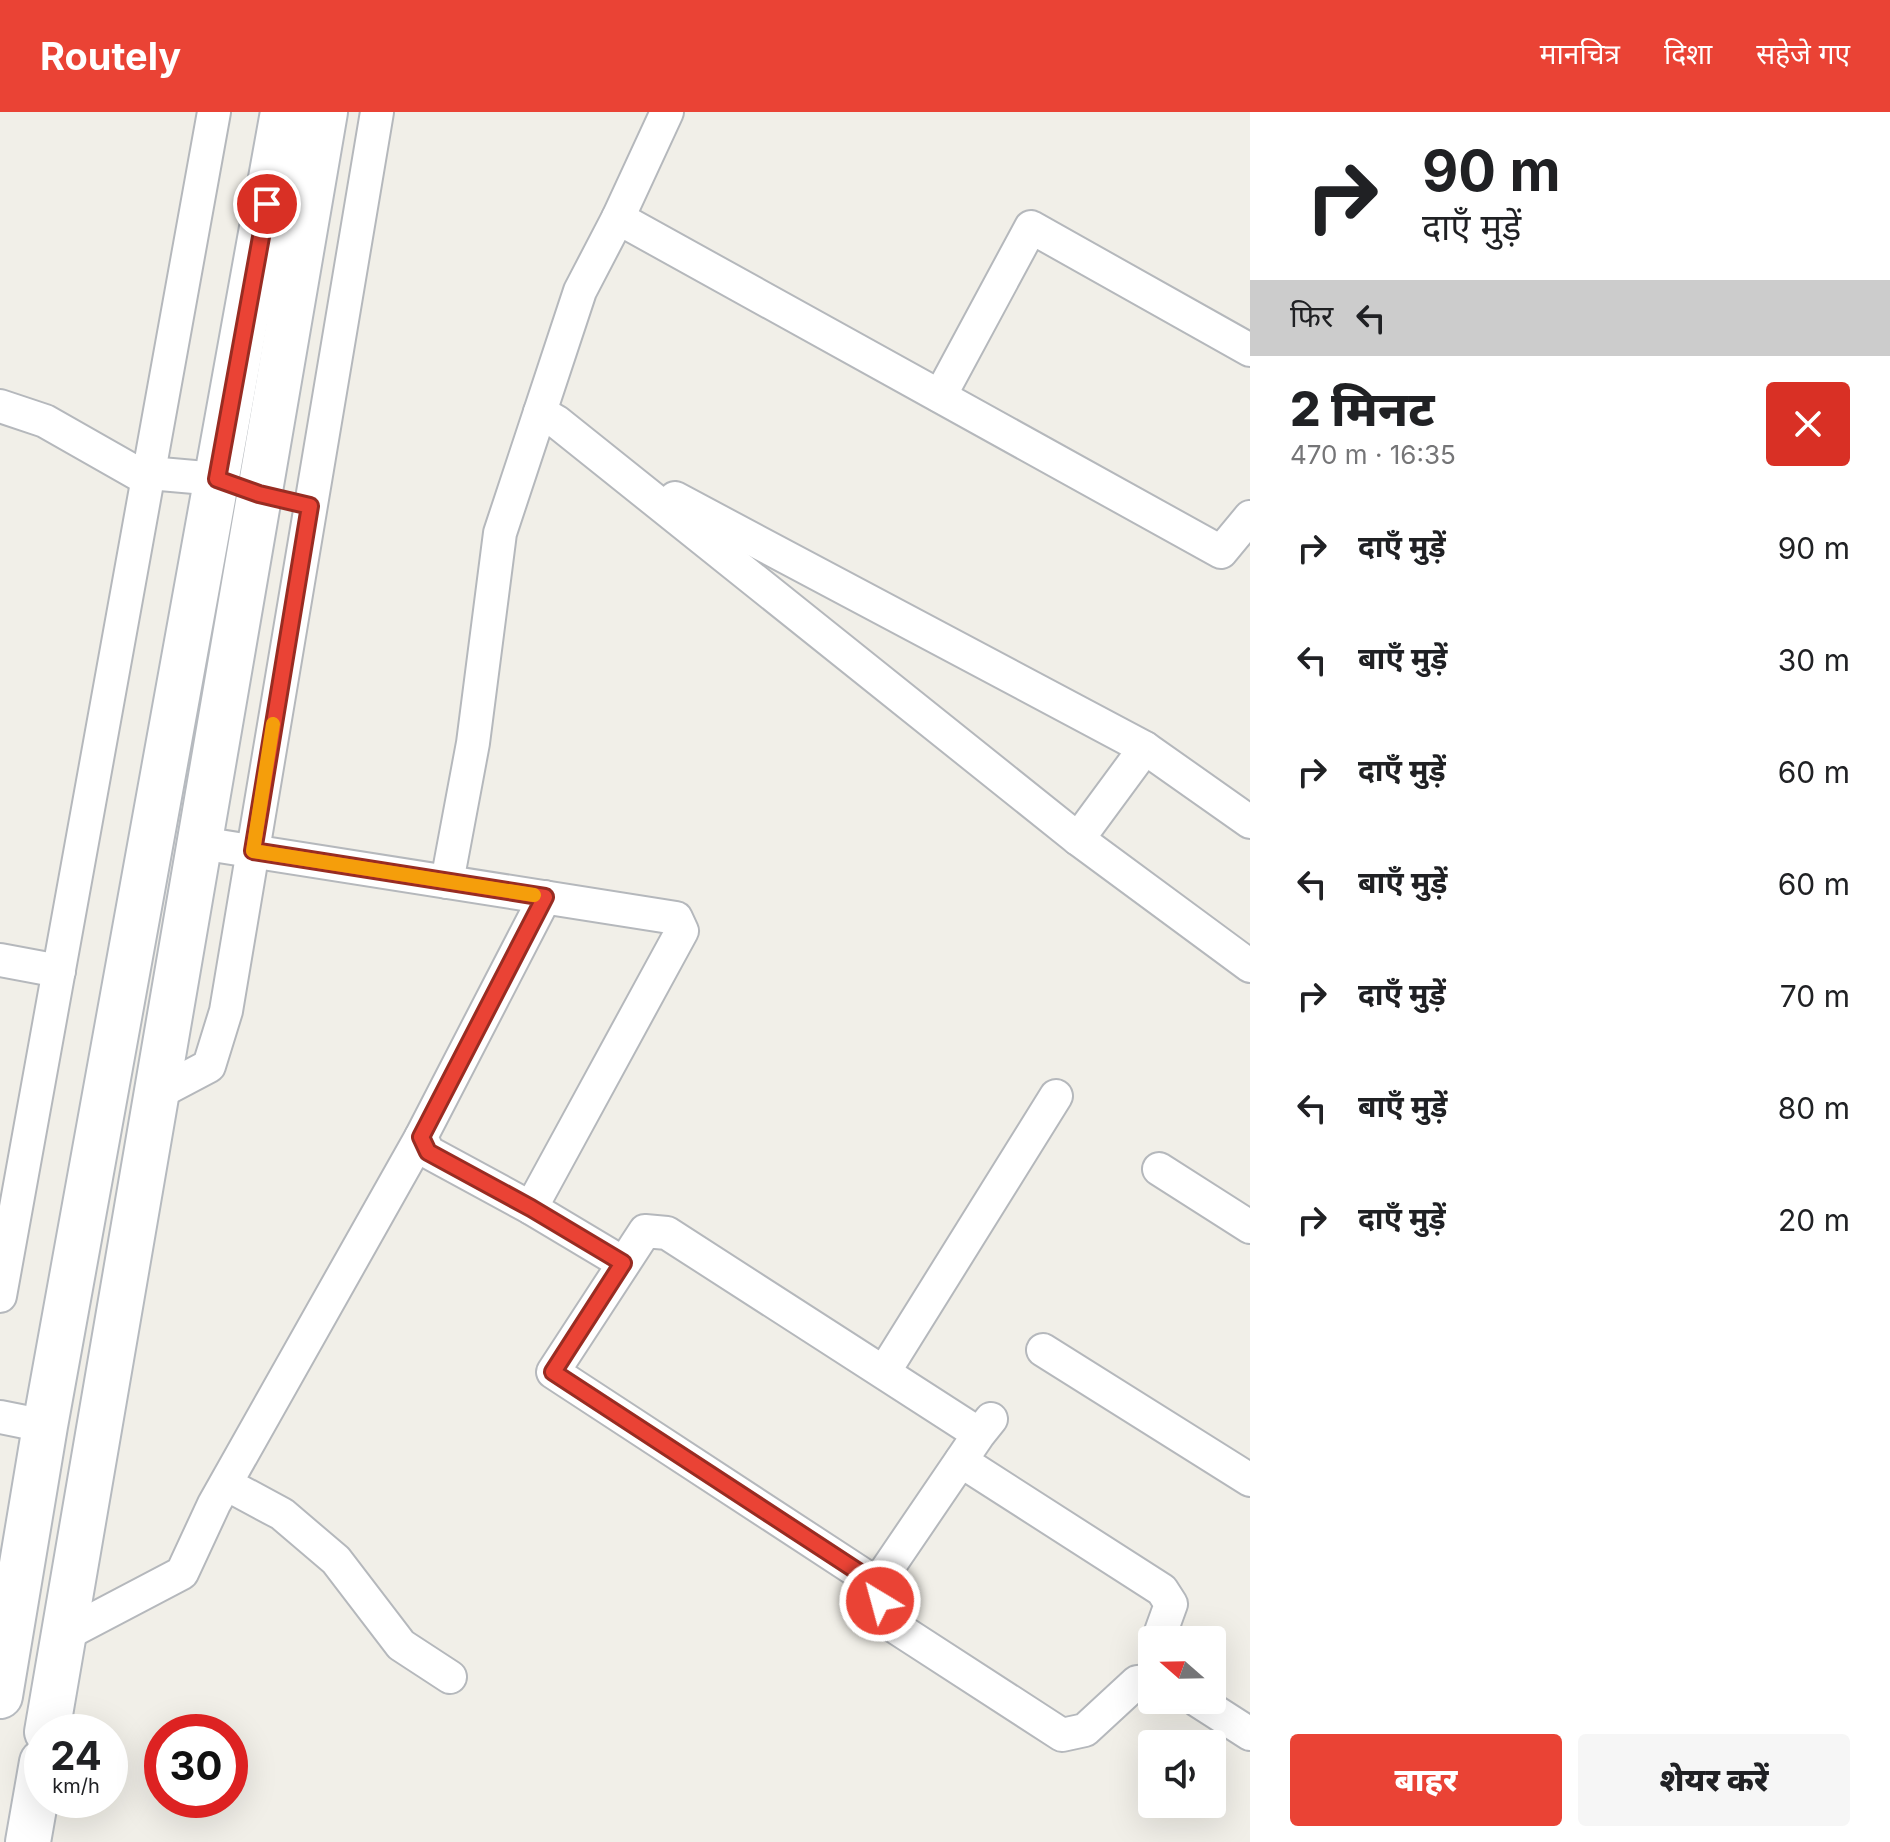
<!DOCTYPE html>
<html lang="hi">
<meta charset="utf-8">
<style>
:root{--surface:#fff;--page:#f6f6f6;--text:#202124;--muted:#757577;--accent:#ea4335}
body{margin:0;font-family:Inter,"Noto Sans Devanagari",sans-serif;background:var(--page);color:var(--text);height:100vh;display:flex;flex-direction:column;font-size:30px;white-space:nowrap}
*{box-sizing:border-box;margin:0}
p{font-size:26px;color:var(--muted)}
.icon{flex:none;width:44px;height:44px;fill:none;stroke:currentColor;stroke-width:2;stroke-linecap:round;stroke-linejoin:round}
.map{position:relative;flex:1;overflow:hidden}
.panel{display:flex;flex-direction:column;background:var(--surface);width:640px}
.panel>*{flex:none}
.guide{background:#fff;color:var(--text);overflow:hidden}
.needle{width:52px;rotate:290deg}
.buttons{position:absolute;left:1138px;top:1514px;display:grid;gap:16px}
.buttons a{display:grid;place-items:center;width:88px;height:88px;border-radius:8px;background:var(--surface);box-shadow:0 8px 32px #0002;font-size:40px}
.speed{position:absolute;left:24px;top:1602px;display:flex;gap:16px;font-size:40px;font-weight:700;text-align:center}
.speed>*{display:grid;place-content:center;width:104px;height:104px;border-radius:50%;background:var(--surface);box-shadow:0 8px 32px #0002;line-height:1}
.speed small{font-size:20px;font-weight:400}
.speed .limit{border:12px solid #d22;background:#fff;color:#111}
.pin{position:absolute;display:grid;place-items:center;width:68px;height:68px;color:#fff;margin:-34px;border:4px solid #fff;border-radius:50%;box-shadow:0 2px 8px #0007}
.me{position:absolute;width:88px;margin:-44px;rotate:323deg;stroke-linejoin:round;filter:drop-shadow(0 0 6px #0008)}
.turn{display:flex;align-items:center;gap:28px;height:168px;padding:0 40px;font-size:36px}
.turn .icon{width:104px;height:104px;stroke-width:2.5}
.turn b{display:block;font-size:56px;line-height:68px}
.then{display:flex;align-items:center;height:76px;padding:0 40px;background:#0003;gap:16px;font-size:30px}
.round{display:grid;place-items:center;flex:none;width:84px;height:84px;border-radius:8px;background:var(--page)}
.headline{display:flex;align-items:center;justify-content:space-between;height:136px;padding:0 40px}
h1{font-size:48px;font-weight:800;line-height:60px}
.primary-button{display:flex;gap:16px;margin-top:auto;padding:16px 40px}
.primary-button a{flex:1;height:92px;border-radius:8px;background:var(--accent);color:#fff;font-size:32px;font-weight:800;line-height:92px;text-align:center}
.primary-button a+a{background:var(--page);color:var(--text)}
ul{padding:0;list-style:none}
li{display:flex;align-items:center;gap:24px;height:112px;padding:0 40px}
li div{flex:1}
li b{display:block;font-size:30px}
li em{font-style:normal}
header{display:flex;align-items:center;gap:48px;box-sizing:border-box;height:112px;padding:0 40px;background:var(--accent);color:#fff}
header strong{font-size:38px}
nav{display:flex;gap:44px;margin-inline-start:auto;font-size:28px}
main{display:flex;flex:1;min-height:0}
.map>svg:first-child{display:block}
</style>
<header>
<strong>Routely</strong>
<nav><a>मानचित्र</a><a>दिशा</a><a>सहेजे गए</a></nav>
</header>
<main>
<div class="map">
<svg width="1250" height="1730" viewBox="0 0 1250 1730">
<rect width="100%" height="100%" fill="#f1efe8"/>
<g fill="none" stroke-linecap="round" stroke-linejoin="round">
<g stroke="#b5b8bc" stroke-width="36">
<g id="street">
<polyline points="618,106 667,0"/>
<polyline points="940,284 1031,115 1250,238"/>
<polyline points="0,294 45,309 140,363 149,361 217,367"/>
<polyline points="540,300 557,310 1078,727 1250,854"/>
<polyline points="675,386 1145,636 1250,710"/>
<polyline points="1078,727 1145,636"/>
<polyline points="200,731 676,806 682,819 531,1096 623,1151"/>
<polyline points="447,770 473,631 500,421 580,179 618,106 1221,440 1250,405"/>
<polyline points="0,848 59,859"/>
<polyline points="156,982 209,954 226,899 377,0"/>
<polyline points="1159,1057 1250,1115"/>
<polyline points="531,1096 428,1040 421,1025 545,785"/>
<polyline points="0,1184 214,0"/>
<polyline points="1043,1238 1250,1368"/>
<polyline points="884,1260 1056,984"/>
<polyline points="0,1305 45,1314"/>
<polyline points="979,1322 877,1472 553,1260 645,1119 667,1121 979,1322 991,1307"/>
<polyline points="961,1349 1162,1478 1171,1492 1158,1528"/>
<polyline points="226,1372 282,1402 336,1448 401,1533 450,1565"/>
<polyline points="877,1472 883,1507 1062,1623 1085,1618 1137,1570 1152,1568"/>
<polyline points="64,1523 182,1461 214,1392 421,1025"/>
<polyline points="1197,1588 1250,1622"/>
</g>
</g>
<g stroke="#b6babf" stroke-width="48">
<g id="secondary">
<polyline points="0,1584 45,1314 283,0"/>
<polyline points="47,1620 325,0"/>
<polyline points="28,1730 42,1650"/>
</g>
</g>
<use href="#street" stroke="#fff" stroke-width="32"/>
<use href="#secondary" stroke="#fff" stroke-width="44"/>
</g>
<g fill="none" stroke-linecap="round" stroke-linejoin="round">
<g stroke="#982c22" stroke-width="20">
<polyline id="route" points="267,92 217,367 259,382 310,394 253,739 545,785 421,1025 428,1040 531,1096 623,1151 553,1260 877,1472 880,1489"/>
</g>
<use href="#route" stroke="#ea4335" stroke-width="14"/>
<polyline stroke="#f59e0b" stroke-width="14" points="273,612 253,739 534,783"/>
</g>
</svg>
<div class="buttons">
<a><svg class="needle" viewBox="-14 -14 28 28"><path d="M0-13l5 13h-10z" fill="#e53935"/><path d="M0 13l5-13h-10z" fill="#757577"/></svg></a>
<a><svg class="icon" aria-label="sound" viewBox="0 0 24 24"><path d="M4 9h4l5-4v14l-5-4H4zM17 9q2 3 0 6"/></svg></a>
</div>
<div class="speed"><div>24<small>km/h</small></div><div class="limit">30</div></div>
<div class="pin" style="left:267px;top:92px;background:#d93025"><svg class="icon" aria-label="arrive" viewBox="0 0 24 24"><path d="M6 21V4h12l-3 4 3 4H6"/></svg></div>
<svg class="me" style="left:880px;top:1489px" viewBox="-20 -20 40 40"><circle r="17" fill="#ea4335" stroke="#fff" stroke-width="3"/><path d="M0-11L8 9 0 5-8 9z" fill="#fff"/></svg>
</div>
<section class="panel">
<div class="guide">
<div class="turn"><svg class="icon" aria-label="right" viewBox="0 0 24 24"><path d="M7 20v-9h11M14 6l5 5-5 5"/></svg><div><b>90 m</b>दाएँ मुड़ें</div></div>
<div class="then">फिर<svg class="icon" aria-label="left" viewBox="0 0 24 24"><path d="M17 20v-9H6M10 6l-5 5 5 5"/></svg></div>
</div>
<div class="headline"><div><h1>2 मिनट</h1><p>470 m · 16:35</p></div><a class="round" style="background:#d93025;color:#fff"><svg class="icon" aria-label="close" viewBox="0 0 24 24"><path d="M6 6l12 12M18 6L6 18"/></svg></a></div>
<ul>
<li><svg class="icon" aria-label="right" viewBox="0 0 24 24"><path d="M7 20v-9h11M14 6l5 5-5 5"/></svg><div><b>दाएँ मुड़ें</b></div><em>90 m</em></li>
<li><svg class="icon" aria-label="left" viewBox="0 0 24 24"><path d="M17 20v-9H6M10 6l-5 5 5 5"/></svg><div><b>बाएँ मुड़ें</b></div><em>30 m</em></li>
<li><svg class="icon" aria-label="right" viewBox="0 0 24 24"><path d="M7 20v-9h11M14 6l5 5-5 5"/></svg><div><b>दाएँ मुड़ें</b></div><em>60 m</em></li>
<li><svg class="icon" aria-label="left" viewBox="0 0 24 24"><path d="M17 20v-9H6M10 6l-5 5 5 5"/></svg><div><b>बाएँ मुड़ें</b></div><em>60 m</em></li>
<li><svg class="icon" aria-label="right" viewBox="0 0 24 24"><path d="M7 20v-9h11M14 6l5 5-5 5"/></svg><div><b>दाएँ मुड़ें</b></div><em>70 m</em></li>
<li><svg class="icon" aria-label="left" viewBox="0 0 24 24"><path d="M17 20v-9H6M10 6l-5 5 5 5"/></svg><div><b>बाएँ मुड़ें</b></div><em>80 m</em></li>
<li><svg class="icon" aria-label="right" viewBox="0 0 24 24"><path d="M7 20v-9h11M14 6l5 5-5 5"/></svg><div><b>दाएँ मुड़ें</b></div><em>20 m</em></li>
</ul>
<div class="primary-button"><a>बाहर</a><a>शेयर करें</a></div>
</section>
</main>
